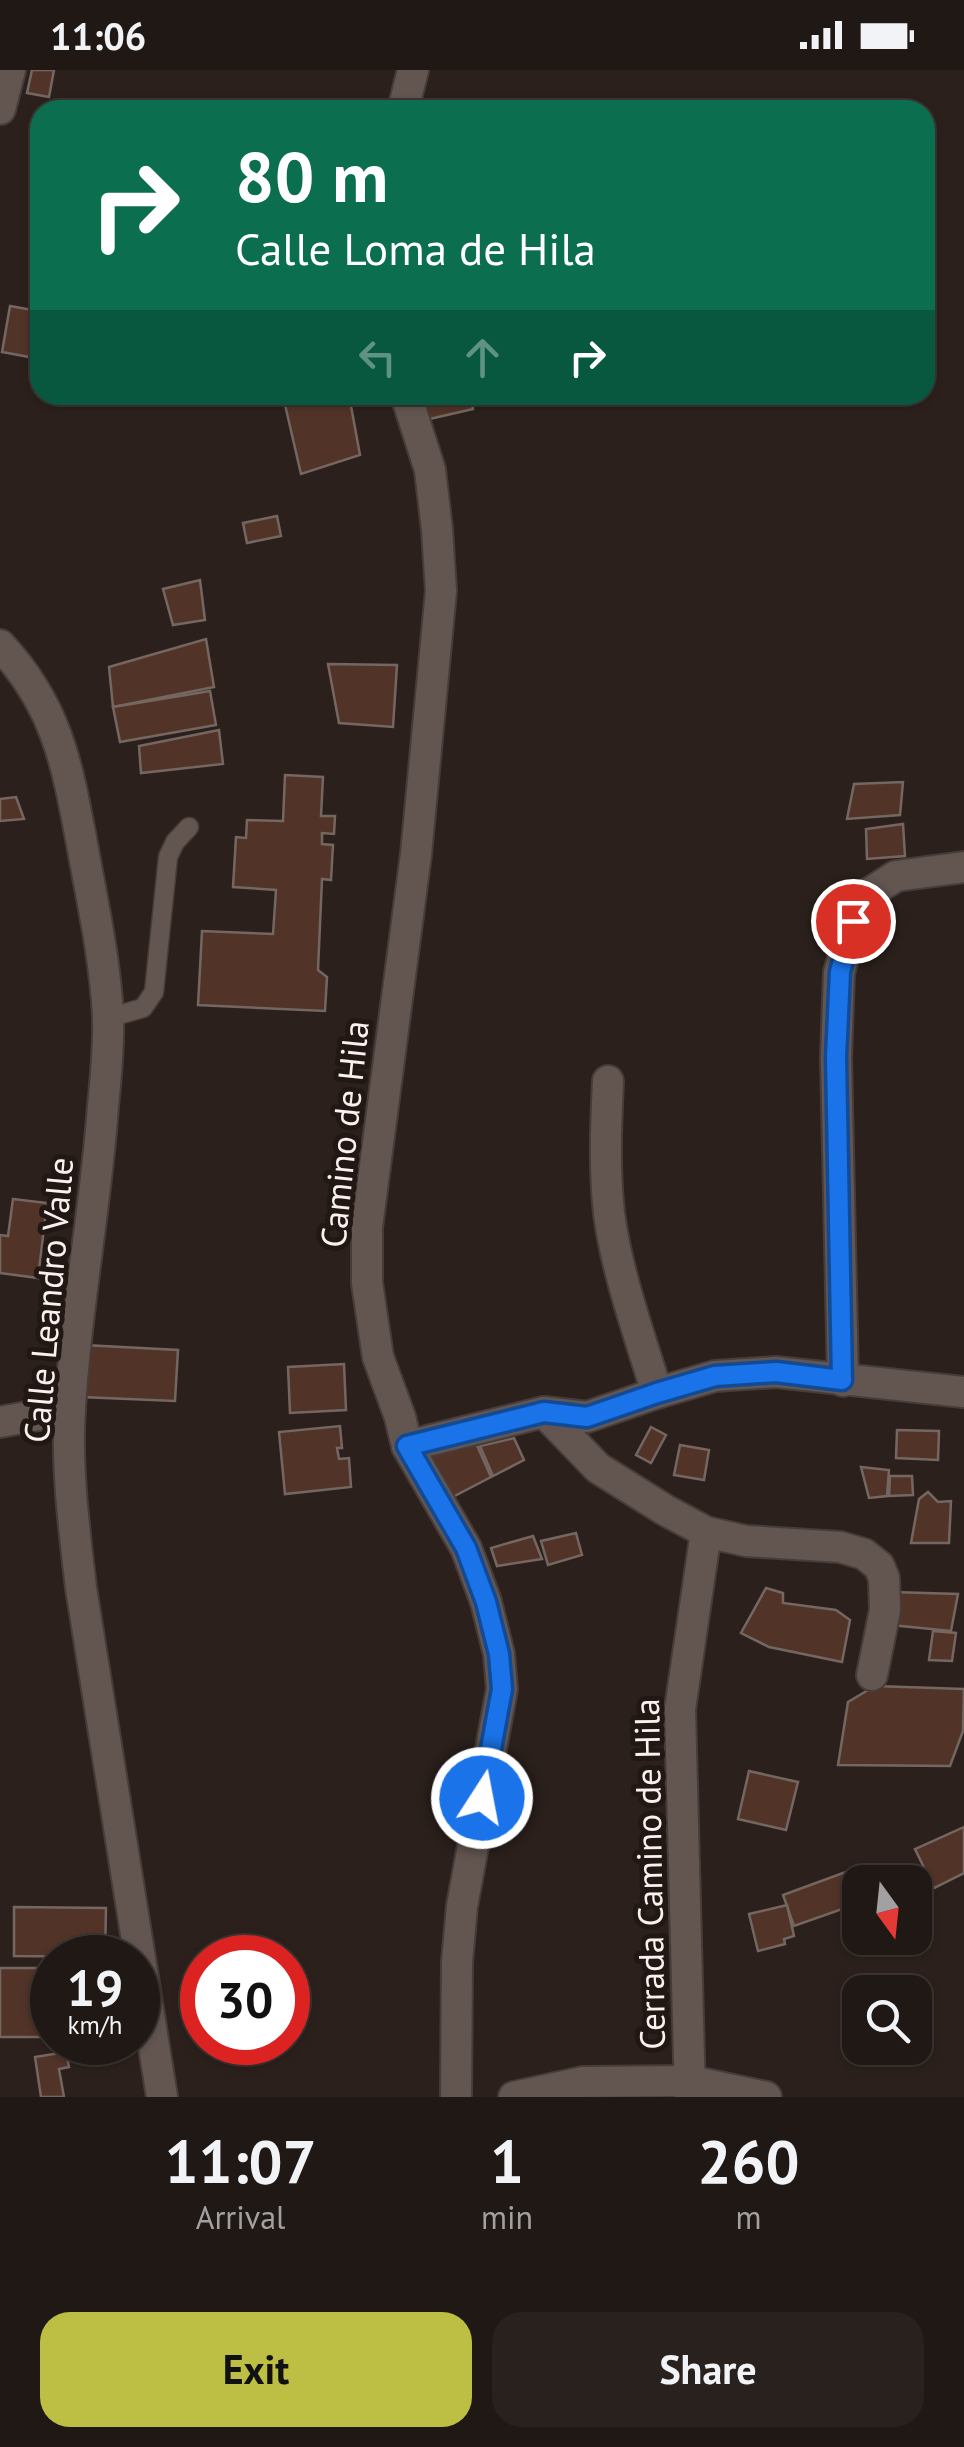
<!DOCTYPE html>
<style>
:root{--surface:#201815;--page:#28211e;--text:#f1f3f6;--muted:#a2a0a0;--line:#3d3734;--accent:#bcbf44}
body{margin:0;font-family:"PT Sans",sans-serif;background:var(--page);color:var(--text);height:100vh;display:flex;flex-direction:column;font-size:38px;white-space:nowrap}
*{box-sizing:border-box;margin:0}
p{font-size:32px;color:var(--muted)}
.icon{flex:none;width:55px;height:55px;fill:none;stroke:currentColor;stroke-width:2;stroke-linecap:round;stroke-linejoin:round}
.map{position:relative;height:2027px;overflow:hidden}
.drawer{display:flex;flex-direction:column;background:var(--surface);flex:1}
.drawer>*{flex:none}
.banner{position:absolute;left:30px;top:30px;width:905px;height:305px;border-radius:30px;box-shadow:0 2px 8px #0004,0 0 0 2px var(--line);background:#0b6e4f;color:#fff;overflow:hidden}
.needle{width:65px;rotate:165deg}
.controls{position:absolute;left:842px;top:1795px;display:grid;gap:20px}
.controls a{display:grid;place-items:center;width:90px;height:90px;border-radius:20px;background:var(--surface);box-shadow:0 2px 8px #0004,0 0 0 2px var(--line);font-size:50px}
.speed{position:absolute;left:30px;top:1865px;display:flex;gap:20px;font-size:50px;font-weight:700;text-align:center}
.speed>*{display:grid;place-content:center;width:130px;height:130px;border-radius:50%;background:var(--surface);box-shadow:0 2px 8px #0004,0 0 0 2px var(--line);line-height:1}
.speed small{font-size:25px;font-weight:400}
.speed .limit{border:15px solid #d22;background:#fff;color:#111}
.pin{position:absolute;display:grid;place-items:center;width:85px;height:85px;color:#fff;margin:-42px;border:5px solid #fff;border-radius:50%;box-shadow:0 2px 10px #0007}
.me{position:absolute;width:110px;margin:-55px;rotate:11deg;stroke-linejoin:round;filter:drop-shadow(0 0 8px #0008)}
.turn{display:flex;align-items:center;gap:35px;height:210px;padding:0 40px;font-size:45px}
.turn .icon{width:130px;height:130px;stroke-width:2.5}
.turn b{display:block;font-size:70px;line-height:85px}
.lanes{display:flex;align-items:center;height:95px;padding:0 40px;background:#0003;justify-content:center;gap:50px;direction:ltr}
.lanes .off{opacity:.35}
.eta{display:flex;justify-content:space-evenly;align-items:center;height:170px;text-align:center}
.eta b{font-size:60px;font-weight:800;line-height:70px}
.button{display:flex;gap:20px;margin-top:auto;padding:20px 40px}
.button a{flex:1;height:115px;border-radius:30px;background:var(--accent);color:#111;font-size:40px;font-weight:800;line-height:115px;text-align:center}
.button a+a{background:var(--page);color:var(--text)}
.status{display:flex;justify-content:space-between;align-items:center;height:70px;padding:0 50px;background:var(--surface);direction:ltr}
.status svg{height:28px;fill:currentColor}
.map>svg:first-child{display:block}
</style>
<div class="status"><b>11:06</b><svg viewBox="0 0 49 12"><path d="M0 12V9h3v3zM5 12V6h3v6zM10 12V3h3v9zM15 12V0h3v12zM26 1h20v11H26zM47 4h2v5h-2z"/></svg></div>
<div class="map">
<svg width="964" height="2027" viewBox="0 0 964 2027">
<rect width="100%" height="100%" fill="#2b201c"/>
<g fill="#523327" stroke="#746762" stroke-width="2.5">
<polygon points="32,0 54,0 49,27 27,23"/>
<polygon points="10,236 38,241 29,287 2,282"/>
<polygon points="349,325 360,385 301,404 283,326"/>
<polygon points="415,325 470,325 473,339 421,351"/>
<polygon points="277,446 281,466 247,473 243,453"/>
<polygon points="200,510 205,550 173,555 163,519"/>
<polygon points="206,569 214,617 113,637 109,597"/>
<polygon points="328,594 397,595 393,657 339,653"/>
<polygon points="210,621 216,655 120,672 113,637"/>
<polygon points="219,660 223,694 141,703 139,676"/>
<polygon points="285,705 323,707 321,746 335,746 334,764 322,763 322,774 333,775 331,810 322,809 318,900 327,907 325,941 198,935 202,861 273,864 276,820 233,817 236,767 246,768 247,750 283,751"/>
<polygon points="903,712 900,745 847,749 854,714"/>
<polygon points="16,727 24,749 0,751 0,729"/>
<polygon points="903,754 905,786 867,789 866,759"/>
<polygon points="13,1129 47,1133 38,1208 0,1203 0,1165 8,1166"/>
<polygon points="84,1275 178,1280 175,1331 81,1327"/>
<polygon points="344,1294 346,1340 290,1343 288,1297"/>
<polygon points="340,1356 342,1378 337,1378 339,1389 349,1388 351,1417 285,1424 279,1362"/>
<polygon points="651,1357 666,1365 651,1393 636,1385"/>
<polygon points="897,1360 939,1361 938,1390 896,1388"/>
<polygon points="514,1368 524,1390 493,1406 480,1376"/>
<polygon points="476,1373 491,1407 443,1432 420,1386"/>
<polygon points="680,1375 709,1380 704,1410 674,1405"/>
<polygon points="861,1397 889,1400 887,1426 869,1428"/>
<polygon points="890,1406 912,1406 913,1425 889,1426"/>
<polygon points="928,1422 938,1432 951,1431 949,1473 911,1473 919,1429"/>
<polygon points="576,1463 582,1485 548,1495 541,1471"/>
<polygon points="533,1466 542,1489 497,1496 491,1478"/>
<polygon points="766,1518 783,1523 783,1533 836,1540 850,1550 842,1592 769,1577 741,1563"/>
<polygon points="892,1522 958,1524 951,1561 891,1555"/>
<polygon points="933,1561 956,1563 952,1591 929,1590"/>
<polygon points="875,1616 964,1619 963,1661 950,1696 838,1695 848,1632"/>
<polygon points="749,1701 798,1712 786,1760 738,1749"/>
<polygon points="964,1757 964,1803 934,1818 915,1779"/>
<polygon points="859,1797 864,1812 860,1812 860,1868 869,1868 855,1873 842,1839 794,1856 783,1825"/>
<polygon points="787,1835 794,1866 784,1869 785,1874 758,1881 749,1844"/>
<polygon points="14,1837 106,1838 105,1887 14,1886"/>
<rect x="0" y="1898" width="52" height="69"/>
<polygon points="66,1982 69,1997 59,1999 64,2027 41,2027 35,1987"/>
</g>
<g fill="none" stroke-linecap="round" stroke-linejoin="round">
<g stroke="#463d3a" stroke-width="21">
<polyline id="service" points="108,948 143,938 154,922 168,787 175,772 189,757"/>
</g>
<g stroke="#463d3a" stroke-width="34">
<g id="minor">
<polyline points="403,40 413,0"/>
<polyline points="406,325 430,400 437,459 441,521 416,784 367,1157 367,1213 378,1287 400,1347 407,1376 466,1478 486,1532 499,1584 502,1619 462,1836 457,1892 456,2027"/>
<path d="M 608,1011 C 606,1055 604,1098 609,1143 C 616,1200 640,1267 657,1323"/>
<polyline points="843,1311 836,987 839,903 853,851 865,826 896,806 964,797"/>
<polyline points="544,1342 598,1398 665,1440 706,1462 746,1471 840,1477 864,1484 879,1496 884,1508 885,1540 872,1605"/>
<polyline points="0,1352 70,1339"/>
<polyline points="407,1376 544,1342 587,1347 657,1323 715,1306 776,1302 964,1322"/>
<polyline points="514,2027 583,2012 690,2011 766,2027"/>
<polyline points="690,2027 680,1639 706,1462"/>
</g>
</g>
<g stroke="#463d3a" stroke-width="34">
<g id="tertiary">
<polyline points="0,39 10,0"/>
<path d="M 0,575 C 57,636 67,694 82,774 C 92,830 105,888 108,946 C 109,976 106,1007 103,1036 C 96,1137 76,1237 70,1337 C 66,1397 74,1458 81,1518 L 162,2027"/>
</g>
</g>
<use href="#service" stroke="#635651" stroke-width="18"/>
<use href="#minor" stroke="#635651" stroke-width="30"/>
<use href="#tertiary" stroke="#635651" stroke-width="30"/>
</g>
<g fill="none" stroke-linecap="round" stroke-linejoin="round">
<g stroke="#114b97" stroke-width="25">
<polyline id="route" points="482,1728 502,1619 499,1584 486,1532 466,1478 407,1376 544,1342 587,1347 657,1323 715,1306 776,1302 842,1310 836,987 840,902 853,851"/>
</g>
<use href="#route" stroke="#1a73e8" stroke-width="18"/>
</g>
<g text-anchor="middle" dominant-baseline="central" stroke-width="10" stroke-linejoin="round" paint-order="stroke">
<g font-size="35" fill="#f9f1ef" stroke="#211713">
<text transform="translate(344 1064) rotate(-84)">Camino de Hila</text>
<text transform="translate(48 1230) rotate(-85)">Calle Leandro Valle</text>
<text transform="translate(649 1804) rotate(-91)">Cerrada Camino de Hila</text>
</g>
</g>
</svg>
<div class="controls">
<a><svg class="needle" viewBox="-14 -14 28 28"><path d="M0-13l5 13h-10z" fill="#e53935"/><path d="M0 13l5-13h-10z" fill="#a2a0a0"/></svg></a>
<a><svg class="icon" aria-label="search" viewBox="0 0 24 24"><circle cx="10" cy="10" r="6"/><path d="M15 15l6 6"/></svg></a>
</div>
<div class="speed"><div>19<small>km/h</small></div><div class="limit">30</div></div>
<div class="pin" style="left:853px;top:851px;background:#d93025"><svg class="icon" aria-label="arrive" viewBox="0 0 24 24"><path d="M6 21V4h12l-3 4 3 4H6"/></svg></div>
<svg class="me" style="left:482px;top:1728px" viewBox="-20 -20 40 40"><circle r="17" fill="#1a73e8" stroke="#fff" stroke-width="3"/><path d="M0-11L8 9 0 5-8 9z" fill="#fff"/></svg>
<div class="banner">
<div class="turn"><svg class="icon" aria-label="right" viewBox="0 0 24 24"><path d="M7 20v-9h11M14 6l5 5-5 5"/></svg><div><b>80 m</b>Calle Loma de Hila</div></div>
<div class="lanes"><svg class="icon off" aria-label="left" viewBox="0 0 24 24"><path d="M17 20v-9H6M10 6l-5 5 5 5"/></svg><svg class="icon off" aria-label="ahead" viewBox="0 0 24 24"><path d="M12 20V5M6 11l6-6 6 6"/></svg><svg class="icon" aria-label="right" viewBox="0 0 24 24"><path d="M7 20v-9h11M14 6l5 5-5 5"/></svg></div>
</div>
</div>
<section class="drawer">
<div class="eta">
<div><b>11:07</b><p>Arrival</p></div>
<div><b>1</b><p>min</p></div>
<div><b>260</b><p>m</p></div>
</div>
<div class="button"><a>Exit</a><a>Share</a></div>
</section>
